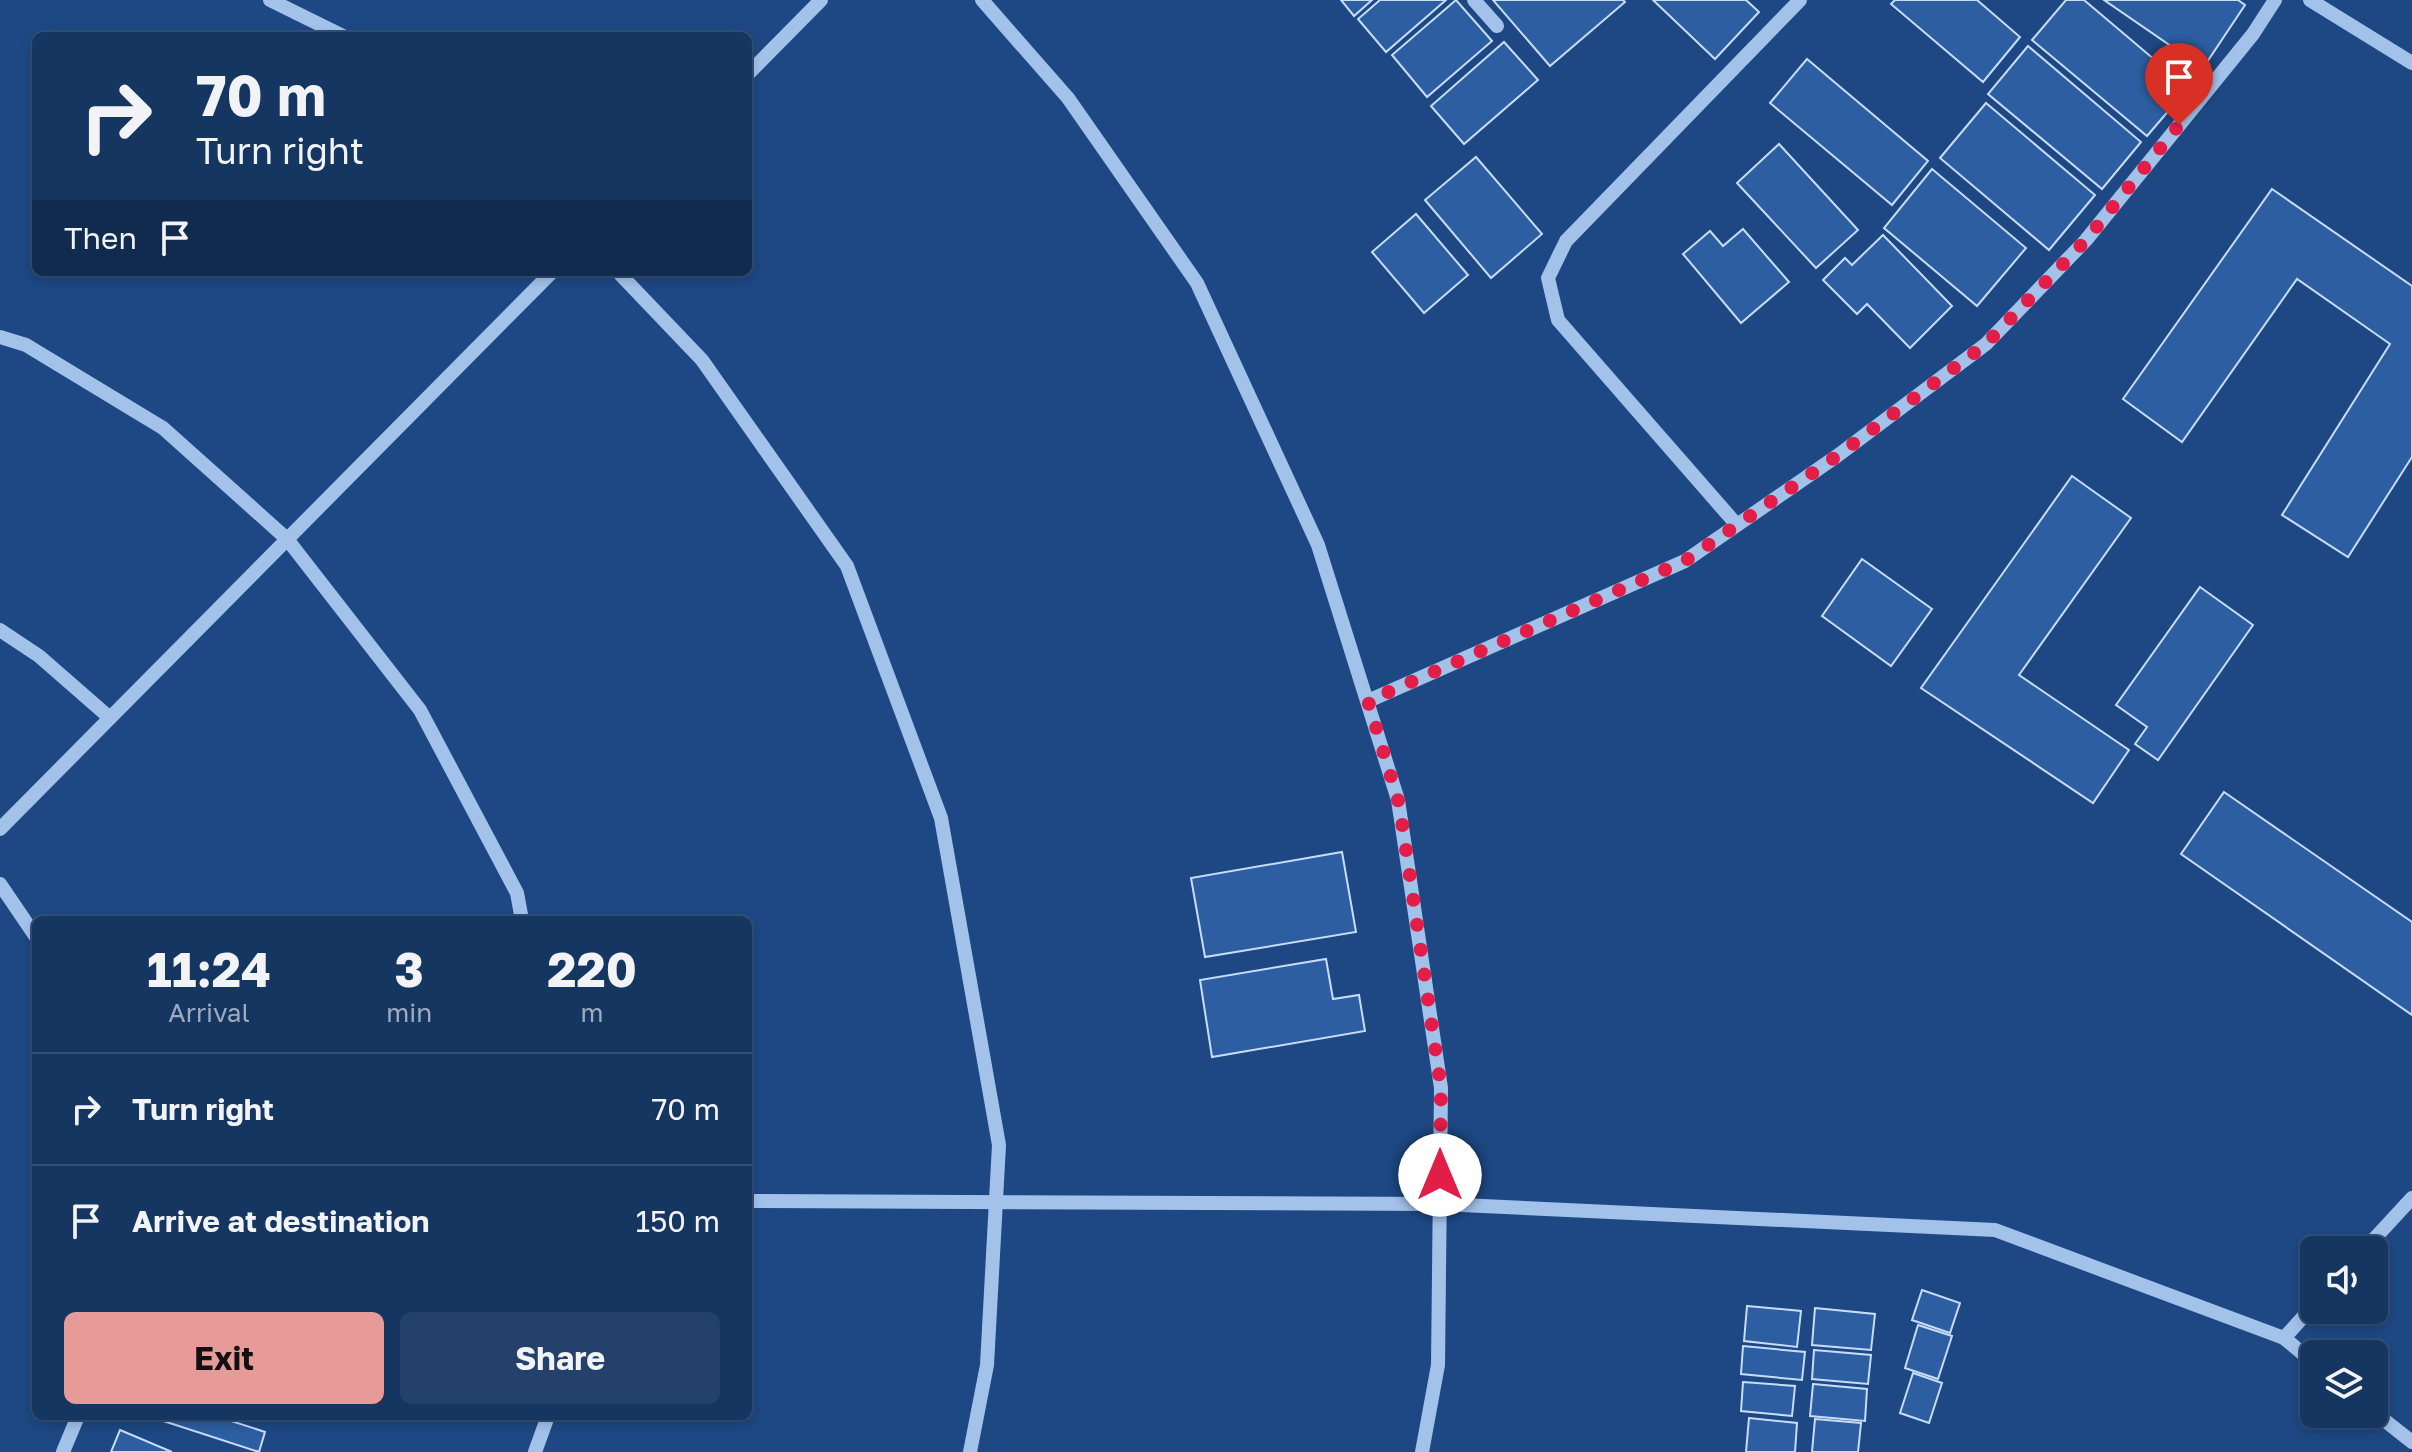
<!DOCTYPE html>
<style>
:root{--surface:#163662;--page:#23416b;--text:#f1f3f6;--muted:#9eabbe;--line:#355077;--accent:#e69b98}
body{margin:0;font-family:"Golos Text",sans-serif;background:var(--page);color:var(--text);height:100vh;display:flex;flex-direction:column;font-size:30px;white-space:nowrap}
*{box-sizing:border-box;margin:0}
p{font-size:26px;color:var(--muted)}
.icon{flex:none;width:44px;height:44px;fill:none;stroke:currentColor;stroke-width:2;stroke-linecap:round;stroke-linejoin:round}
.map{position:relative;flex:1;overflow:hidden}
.drawer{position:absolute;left:32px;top:916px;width:720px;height:504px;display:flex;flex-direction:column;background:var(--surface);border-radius:12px;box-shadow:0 4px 12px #0003,0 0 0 2px var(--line)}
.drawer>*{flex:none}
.banner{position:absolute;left:32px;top:32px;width:720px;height:244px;border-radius:12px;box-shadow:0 4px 12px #0003,0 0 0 2px var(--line);background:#163662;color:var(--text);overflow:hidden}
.fabs{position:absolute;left:2300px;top:1236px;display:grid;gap:16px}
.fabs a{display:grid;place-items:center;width:88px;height:88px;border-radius:12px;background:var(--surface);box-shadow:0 4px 12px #0003,0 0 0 2px var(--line);font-size:40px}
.pin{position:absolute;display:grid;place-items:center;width:68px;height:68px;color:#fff;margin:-82px -34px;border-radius:50% 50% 50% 0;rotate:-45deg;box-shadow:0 0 8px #0007}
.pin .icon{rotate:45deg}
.me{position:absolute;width:88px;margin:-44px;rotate:0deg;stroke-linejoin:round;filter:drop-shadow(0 0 6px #0008)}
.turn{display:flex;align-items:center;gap:28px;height:168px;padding:0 32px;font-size:36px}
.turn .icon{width:104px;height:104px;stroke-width:2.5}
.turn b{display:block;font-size:56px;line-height:68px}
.then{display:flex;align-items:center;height:76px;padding:0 32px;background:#0003;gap:16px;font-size:30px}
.eta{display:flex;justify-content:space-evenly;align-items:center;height:136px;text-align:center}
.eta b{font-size:48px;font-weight:700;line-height:56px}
.button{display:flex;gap:16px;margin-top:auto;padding:16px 32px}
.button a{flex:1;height:92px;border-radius:12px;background:var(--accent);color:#111;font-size:32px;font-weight:700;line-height:92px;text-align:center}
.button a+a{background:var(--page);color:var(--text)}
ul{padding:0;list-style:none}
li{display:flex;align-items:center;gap:24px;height:112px;padding:0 32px;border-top:2px solid var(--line)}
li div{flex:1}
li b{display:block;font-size:30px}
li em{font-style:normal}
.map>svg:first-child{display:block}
</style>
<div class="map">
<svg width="2412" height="1452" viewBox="0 0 2412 1452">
<rect width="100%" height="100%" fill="#1d4883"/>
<g fill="#2c5ea1" stroke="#c7dcf8" stroke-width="2">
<polygon points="1341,0 1372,0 1354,16"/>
<polygon points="1380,0 1446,0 1386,52 1358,19"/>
<polygon points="1456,0 1492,41 1427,97 1392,55"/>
<polygon points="1493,0 1623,0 1625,2 1550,66"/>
<polygon points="1653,0 1746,0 1759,12 1715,59"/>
<polygon points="1895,0 1977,0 2020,37 1983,82 1891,4"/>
<polygon points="2066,0 2084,0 2188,88 2147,136 2032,40"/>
<polygon points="2104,0 2238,0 2245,5 2203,68"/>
<polygon points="1504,42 1538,80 1464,144 1431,106"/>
<polygon points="2028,46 2141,142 2102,189 1988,94"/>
<polygon points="1807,59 1928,161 1892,205 1770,103"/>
<polygon points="1986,103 2095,195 2049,250 1940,158"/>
<polygon points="1779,144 1858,230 1816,268 1737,183"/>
<polygon points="1476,157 1542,234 1491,278 1425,200"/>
<polygon points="1932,169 2026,248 1977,306 1884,228"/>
<polygon points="2272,189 2412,286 2412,457 2348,557 2282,515 2390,344 2297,279 2182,442 2123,399"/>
<polygon points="1416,214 1468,275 1424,313 1372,252"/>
<polygon points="1743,229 1789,282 1741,323 1683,254 1710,231 1723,246"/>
<polygon points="1883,235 1952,306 1910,348 1867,304 1857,314 1823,280 1845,258 1852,265"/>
<polygon points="2072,476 2131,518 2019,675 2129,750 2093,803 1921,688"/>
<polygon points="1862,559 1932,609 1891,666 1822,616"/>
<polygon points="2200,587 2253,625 2158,760 2135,744 2147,727 2116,705"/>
<polygon points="2224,792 2412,922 2412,1015 2181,854"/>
<polygon points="1342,852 1356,932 1205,957 1191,878"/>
<polygon points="1326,959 1333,999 1359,995 1365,1031 1212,1057 1200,980"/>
<polygon points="1922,1290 1960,1303 1950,1333 1912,1320"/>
<polygon points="1747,1306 1801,1311 1797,1347 1744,1341"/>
<polygon points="1815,1308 1875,1314 1871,1350 1812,1345"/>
<polygon points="1918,1325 1952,1336 1938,1379 1905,1368"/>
<polygon points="1743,1346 1805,1352 1802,1380 1741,1374"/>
<polygon points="1814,1350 1871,1355 1868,1384 1812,1379"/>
<polygon points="1913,1373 1942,1383 1929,1423 1900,1413"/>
<polygon points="1743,1382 1795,1386 1792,1416 1741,1411"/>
<polygon points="1813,1384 1867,1389 1865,1421 1810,1416"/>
<polygon points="148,1416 216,1416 265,1432 259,1452"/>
<polygon points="1749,1418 1797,1423 1795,1452 1746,1452"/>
<polygon points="1815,1419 1861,1423 1858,1452 1812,1452"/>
<polygon points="120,1430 172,1452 111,1452"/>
</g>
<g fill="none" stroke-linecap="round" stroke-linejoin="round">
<g stroke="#a3c2ea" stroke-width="14">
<polyline points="270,0 343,36"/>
<polyline points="982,0 1068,98 1197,283 1318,545 1398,800 1441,1088 1438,1365 1422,1452"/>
<polyline points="1474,0 1497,26"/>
<polyline points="2310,0 2412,63"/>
<polyline points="748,74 821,0"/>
<polyline points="618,272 702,360 847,566 941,818 999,1145 987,1365 970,1452"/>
<polyline points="0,337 26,345 163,428 287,539 420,710 517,893 522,920"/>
<polyline points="1737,525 1558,320 1548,278 1566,241 1800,0"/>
<polyline points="0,630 39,656 110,718"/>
<polyline points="1368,701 1685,561 1837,456 1986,344 2086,240 2253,34 2275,0"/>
<polyline points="0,829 552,272"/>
<polyline points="0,884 36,937"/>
<polyline points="748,1201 1440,1204 1995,1230 2284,1338 2314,1363"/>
<polyline points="2364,1250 2412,1198"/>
<polyline points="2284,1338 2314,1305"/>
<polyline points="2374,1412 2412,1442"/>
<polyline points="63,1452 78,1416"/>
<polyline points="535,1452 548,1416"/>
</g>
</g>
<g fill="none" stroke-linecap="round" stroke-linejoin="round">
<polyline stroke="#e11d48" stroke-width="14" stroke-dasharray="0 25.2" points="1440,1175 1441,1088 1403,829 1398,800 1368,701 1685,561 1837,456 1986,344 2086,240 2179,125"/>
</g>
</svg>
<div class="fabs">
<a><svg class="icon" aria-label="sound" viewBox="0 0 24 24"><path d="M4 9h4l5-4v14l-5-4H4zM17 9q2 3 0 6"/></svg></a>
<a><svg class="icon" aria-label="layers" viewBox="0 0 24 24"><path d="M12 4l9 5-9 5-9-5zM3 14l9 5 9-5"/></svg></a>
</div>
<div class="pin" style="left:2179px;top:125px;background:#d93025"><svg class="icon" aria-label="arrive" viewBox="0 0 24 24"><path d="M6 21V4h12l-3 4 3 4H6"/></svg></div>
<svg class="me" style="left:1440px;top:1175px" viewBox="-20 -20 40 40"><circle r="19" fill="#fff"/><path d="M0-13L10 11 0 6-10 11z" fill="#e11d48"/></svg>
<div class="banner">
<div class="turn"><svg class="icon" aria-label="right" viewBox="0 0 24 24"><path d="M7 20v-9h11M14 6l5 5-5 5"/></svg><div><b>70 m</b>Turn right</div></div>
<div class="then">Then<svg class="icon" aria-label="arrive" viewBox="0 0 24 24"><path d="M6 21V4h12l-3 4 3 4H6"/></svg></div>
</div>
<section class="drawer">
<div class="eta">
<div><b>11:24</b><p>Arrival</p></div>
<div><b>3</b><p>min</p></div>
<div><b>220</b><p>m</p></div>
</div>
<ul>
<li><svg class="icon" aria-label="right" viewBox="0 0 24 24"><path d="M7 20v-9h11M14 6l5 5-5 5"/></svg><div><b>Turn right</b></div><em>70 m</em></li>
<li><svg class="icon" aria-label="arrive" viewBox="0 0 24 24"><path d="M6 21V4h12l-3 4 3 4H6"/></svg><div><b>Arrive at destination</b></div><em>150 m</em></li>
</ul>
<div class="button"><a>Exit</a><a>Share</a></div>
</section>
</div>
